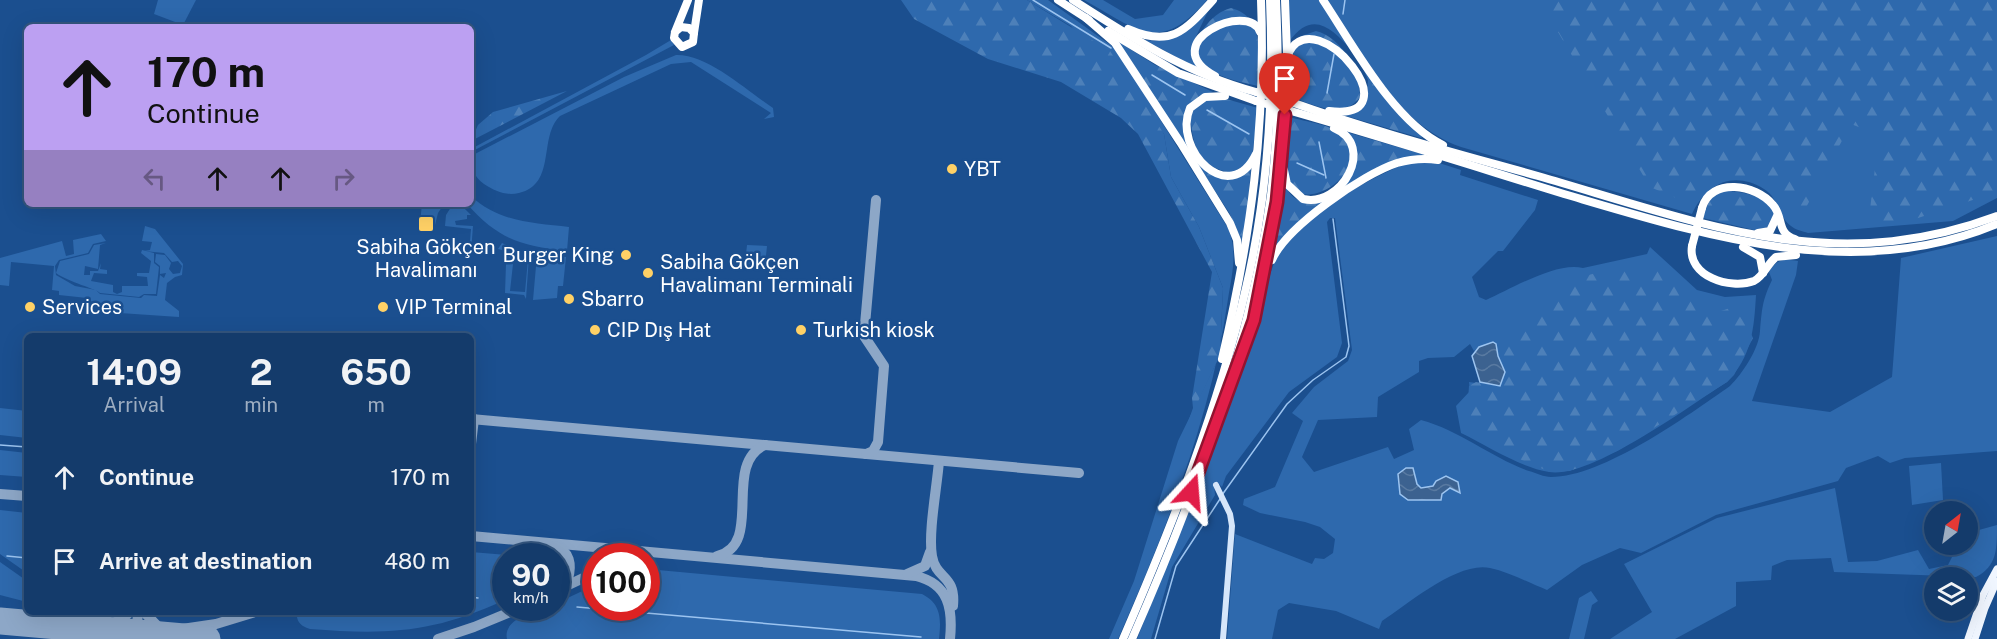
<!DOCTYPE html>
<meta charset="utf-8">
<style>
:root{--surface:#143b6b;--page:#214673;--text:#f1f3f6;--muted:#9dadc1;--line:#33557e}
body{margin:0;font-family:"Public Sans",sans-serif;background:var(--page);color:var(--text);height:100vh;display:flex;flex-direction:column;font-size:22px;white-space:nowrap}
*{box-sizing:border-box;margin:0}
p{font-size:20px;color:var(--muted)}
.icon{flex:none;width:33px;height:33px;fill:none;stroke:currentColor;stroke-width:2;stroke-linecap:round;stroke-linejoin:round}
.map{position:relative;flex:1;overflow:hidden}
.panel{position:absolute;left:24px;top:333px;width:450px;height:282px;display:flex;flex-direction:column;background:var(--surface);border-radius:9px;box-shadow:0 6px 24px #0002,0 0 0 2px var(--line)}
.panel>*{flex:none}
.banner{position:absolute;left:24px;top:24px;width:450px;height:183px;border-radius:9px;box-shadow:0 6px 24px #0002,0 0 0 2px var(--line);background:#bca0f2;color:#111;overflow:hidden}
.needle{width:39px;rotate:31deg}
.fabs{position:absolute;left:1924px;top:501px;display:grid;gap:12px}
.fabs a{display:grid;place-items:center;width:54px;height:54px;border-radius:50%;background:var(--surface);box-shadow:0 6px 24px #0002,0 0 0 2px var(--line);font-size:30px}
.speed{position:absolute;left:492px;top:543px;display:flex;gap:12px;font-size:30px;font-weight:700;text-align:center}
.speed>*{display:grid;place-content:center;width:78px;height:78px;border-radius:50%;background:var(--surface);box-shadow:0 6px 24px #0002,0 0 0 2px var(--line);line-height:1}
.speed small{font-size:15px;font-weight:400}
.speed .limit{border:9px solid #d22;background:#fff;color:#111}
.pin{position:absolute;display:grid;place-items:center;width:51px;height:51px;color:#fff;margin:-62px -26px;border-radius:50% 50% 50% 0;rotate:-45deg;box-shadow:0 0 6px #0007}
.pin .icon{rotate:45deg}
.me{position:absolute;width:66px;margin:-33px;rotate:19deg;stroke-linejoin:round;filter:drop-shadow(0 0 4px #0008)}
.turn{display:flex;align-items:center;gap:21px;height:126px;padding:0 24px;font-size:27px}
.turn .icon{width:78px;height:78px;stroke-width:2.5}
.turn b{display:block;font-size:42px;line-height:51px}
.lanes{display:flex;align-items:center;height:57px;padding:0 24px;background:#0003;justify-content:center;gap:30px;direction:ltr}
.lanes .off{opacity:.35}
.eta{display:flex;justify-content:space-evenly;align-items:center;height:102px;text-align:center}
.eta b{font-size:36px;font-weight:700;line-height:42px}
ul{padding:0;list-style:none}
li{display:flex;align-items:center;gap:18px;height:84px;padding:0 24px}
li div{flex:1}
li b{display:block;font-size:22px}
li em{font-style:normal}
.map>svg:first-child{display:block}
</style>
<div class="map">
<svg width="1997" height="639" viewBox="0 0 1997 639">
<defs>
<pattern id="forest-firs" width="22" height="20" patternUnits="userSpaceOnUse" patternTransform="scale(1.5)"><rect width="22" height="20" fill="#2e69ad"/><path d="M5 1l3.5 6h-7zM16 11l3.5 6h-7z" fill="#4d80b9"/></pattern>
<pattern id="water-waves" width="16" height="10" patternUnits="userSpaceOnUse" patternTransform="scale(1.5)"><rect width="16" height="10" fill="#3c6290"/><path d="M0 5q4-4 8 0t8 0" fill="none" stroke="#597aa1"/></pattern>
</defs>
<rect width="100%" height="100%" fill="#1b4f8f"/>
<g fill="#2e69ad">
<polygon points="158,0 196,0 183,25 154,14"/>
<path d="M 1027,0 L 1048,0 L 1116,49 L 1228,228 C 1238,252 1232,274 1228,299 C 1211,418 1166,530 1118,639 L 1109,639 L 1134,581 L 1178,441 L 1220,355 L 1223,288 L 1199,227 L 1171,177 L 1164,134 L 1071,26 Z"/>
<path d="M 1084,0 L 1103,0 L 1135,19 L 1163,15 L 1174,0 L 1207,0 C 1159,55 1138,30 1084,0 Z"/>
<path d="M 1287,0 L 1321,0 L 1352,51 C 1332,28 1312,9 1289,42 Z"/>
<path d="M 1327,0 L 1997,0 L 1997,198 L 1953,221 L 1808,233 C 1803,231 1795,230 1791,226 C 1779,218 1778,197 1764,189 C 1733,170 1706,184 1692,214 L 1461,147 C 1396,124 1363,55 1327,0 Z"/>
<path d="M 1209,9 L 1193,43 L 1192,52 L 1202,71 L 1145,40 C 1174,44 1190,29 1209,9 Z"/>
<polygon points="671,40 674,45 471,152 471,149 646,55"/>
<path d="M 676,55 C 708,54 747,91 773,108 L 774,117 L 764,119 L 771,113 L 691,62 L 671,64 L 560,116 C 538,137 557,184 519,193 C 505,196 495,191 484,184 C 474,177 471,168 471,156 L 624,77 Z"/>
<path d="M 1409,162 L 1436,162 L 1461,170 L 1460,175 L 1538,200 L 1535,210 L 1503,251 L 1498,251 L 1472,277 L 1479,297 L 1486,300 C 1511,289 1557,261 1583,268 L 1647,254 L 1650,247 L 1697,290 L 1725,297 L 1756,295 C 1754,329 1752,356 1727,382 C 1689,406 1591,479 1549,472 C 1519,467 1488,446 1461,433 L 1456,406 L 1470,391 L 1469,382 L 1497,386 L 1505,372 L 1496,352 L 1479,347 L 1474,351 L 1470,344 L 1454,357 L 1428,358 L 1419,361 L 1419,372 L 1378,397 L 1377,417 L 1318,420 L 1302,457 L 1314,472 L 1388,447 L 1394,459 L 1414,450 L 1409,429 L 1421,420 C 1459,430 1492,458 1529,471 C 1536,473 1544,477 1551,477 C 1603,477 1687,416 1730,386 C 1742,374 1759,349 1760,331 C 1762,309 1762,301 1772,280 L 1769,272 C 1777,259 1782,259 1798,261 L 1796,275 L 1752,401 L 1830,412 L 1892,377 L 1901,258 L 1997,236 L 1997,451 L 1905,458 L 1890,463 L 1878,456 L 1846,468 L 1838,481 L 1716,515 L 1641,553 L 1620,548 L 1582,565 L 1547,590 C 1529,583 1509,572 1490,568 C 1458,561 1408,604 1382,621 L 1379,629 L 1336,611 L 1289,603 L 1278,610 L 1272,639 L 1227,639 L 1235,534 L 1312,564 L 1315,558 L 1324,559 L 1333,553 L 1335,539 L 1320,527 L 1305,522 L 1260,513 L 1243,505 L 1244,499 L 1275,487 L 1303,421 L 1292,413 L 1314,387 L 1348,361 L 1352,350 L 1335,218 L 1330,218 L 1327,222 L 1342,343 L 1337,357 L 1289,392 L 1226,476 L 1222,487 L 1218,483 L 1214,485 L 1215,495 L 1172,567 L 1151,639 L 1137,639 L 1209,459 L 1278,251 C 1312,211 1361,182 1409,162 Z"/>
<path d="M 471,196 C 498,222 534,223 569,227 L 567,251 C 521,246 498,239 467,204 L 471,204 Z"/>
<polygon points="422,204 444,204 438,213 435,225 420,223"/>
<polygon points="453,204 460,204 471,215 467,215 467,219 455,221 456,225 473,226 471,252 469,254 471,229 445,226 446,215"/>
<polygon points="145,226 155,229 183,264 182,275 175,277 167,283 165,300 179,311 179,317 105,312 87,298 59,295 59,291 52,290 54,266 11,262 9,286 0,285 0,258 62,241 66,256 74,254 73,240 101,234 106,241 93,244 88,253 59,260 55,266 56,275 75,286 96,290 100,294 141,298 144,295 157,296 160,275 164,278 166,273 160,274 160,266 155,262 156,254 165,255 171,263 169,269 173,274 180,273 182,266 178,261 172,262 164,253 144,251 150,250 152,242 142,241"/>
<path d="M 106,243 L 100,245 L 98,269 L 85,266 L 84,275 L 90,275 L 90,271 L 98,271 L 101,263 L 100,269 L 107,270 L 107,274 L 94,273 L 91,281 L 113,285 L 113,292 L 117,294 L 122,292 L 122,286 L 148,286 L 147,277 L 137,276 L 137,273 L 149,273 L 151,261 L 141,253 L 142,250 L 154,253 L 154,263 L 159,267 L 156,294 L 144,294 L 139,297 L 100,293 C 97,289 68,282 56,273 L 60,261 L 89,254 L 94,245 Z"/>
<polygon points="502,243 529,256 526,299 524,295 505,293 506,264 513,264 510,291 525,292 528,259 505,260 506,251 498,249"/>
<polygon points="747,245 767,246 765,265 745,264"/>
<polygon points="537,255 566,257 563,286 558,286 557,298 533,300"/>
<polygon points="0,408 27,411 27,438 0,435"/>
<polygon points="0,450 27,453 27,477 0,475"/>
<polygon points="1941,463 1943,500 1912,505 1909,466"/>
<path d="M 1835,488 L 1848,562 L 1877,561 L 1918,550 L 1929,569 L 1948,565 L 1958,545 L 1968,544 L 1968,533 L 1997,525 C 1997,550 1997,566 1976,577 L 1834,572 L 1831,558 L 1787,560 L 1772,566 L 1771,580 L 1736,582 L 1736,606 L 1675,639 L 1610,639 L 1652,612 L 1624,564 L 1717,518 Z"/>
<polygon points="0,510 27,513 27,573 0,554"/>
<path d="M 471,552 L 518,556 L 506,556 L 505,600 C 433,633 388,635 310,629 C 301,626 296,622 297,612 L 471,612 Z"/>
<polygon points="0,562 27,581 27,602 0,595"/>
<path d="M 647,569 L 922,594 C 942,604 941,620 939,639 L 507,639 C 502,618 540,608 556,608 L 557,603 L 595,585 L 596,608 L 646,608 Z"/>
<polygon points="1591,591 1598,601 1592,605 1584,639 1569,639 1579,598"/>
</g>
<g fill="url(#forest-firs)">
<polygon points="901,0 1027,0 1110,51 1164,134 1171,177 1199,227 1223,288 1220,355 1187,425 1193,408 1192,398 1212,272 1138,134 1121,118 1061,82 988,59 914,19"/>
<polygon points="1539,0 1997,0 1997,192 1918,218 1868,226 1879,135 1851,124 1803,213 1758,175 1716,179 1688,203 1650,187"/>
<path d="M 1231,8 C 1266,17 1258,57 1258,86 C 1241,82 1223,79 1209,69 C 1182,50 1207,14 1231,8 Z"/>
<path d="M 1316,31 C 1343,38 1359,71 1360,97 C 1343,121 1312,104 1289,96 L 1292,53 L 1299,37 Z"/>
<polygon points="1119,42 1155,65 1213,92 1199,96 1186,113 1197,160 1234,178 1251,168 1244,246 1230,214"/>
<polygon points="1362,66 1423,136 1421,138 1343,115 1353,112 1367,96 1368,80"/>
<polygon points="567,91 471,141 478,125 493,112"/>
<path d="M 1219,97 L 1258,108 L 1252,157 L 1249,163 L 1231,173 C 1197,166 1193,146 1190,115 L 1200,100 Z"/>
<path d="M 1289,117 C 1306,122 1334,124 1345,138 C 1366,164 1329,199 1302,194 L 1288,180 Z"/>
<path d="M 1346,132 L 1425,155 C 1369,178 1306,201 1271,253 L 1283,179 C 1299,238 1387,173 1346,132 Z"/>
<path d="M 1728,191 C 1744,192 1768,196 1774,214 L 1769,227 L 1754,230 L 1703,218 C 1707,204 1711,193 1728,191 Z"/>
<path d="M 1661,266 L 1712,314 L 1730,308 C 1739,312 1749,328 1753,338 L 1734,375 L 1727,382 L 1617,451 L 1570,471 L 1550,472 L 1487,445 L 1467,417 L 1469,386 L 1476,382 L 1497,386 L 1505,372 L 1496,352 L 1498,348 L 1504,347 C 1512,324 1518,324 1536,310 C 1542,305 1545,297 1551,292 C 1569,278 1590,275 1611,269 C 1626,265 1646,276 1661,266 Z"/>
</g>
<g fill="url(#water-waves)" stroke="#9cc4f0" stroke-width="1.5">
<polygon points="1493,342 1496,344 1498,356 1505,372 1500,386 1480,382 1472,356 1479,347"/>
<polygon points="1406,468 1413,468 1417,484 1421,488 1433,486 1436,481 1446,476 1458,482 1460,493 1450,488 1442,494 1441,500 1408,500 1400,494 1398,474"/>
</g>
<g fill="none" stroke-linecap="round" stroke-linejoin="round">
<g stroke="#9cc4f0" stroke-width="1.5">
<polyline points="1033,0 1111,48"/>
<polyline points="1343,14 1345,0"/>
<polyline points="1152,75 1185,95"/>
<polyline points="1327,93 1334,54"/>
<polyline points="1207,110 1249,134"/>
<polyline points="1319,142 1326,178"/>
<polyline points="1297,163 1324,175"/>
<polyline points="0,445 27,447"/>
<polyline points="1222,495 1287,404 1313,380 1346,357 1349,346 1333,219"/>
<polyline points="7,556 27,558"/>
<polyline points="471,597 478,598"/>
<polyline points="577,607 921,637"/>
<polyline points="1155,639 1176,566 1220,499"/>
</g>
<g stroke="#8da7c7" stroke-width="10">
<polyline points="471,419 1079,473"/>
<polyline points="471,444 474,419"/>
<polyline points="866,454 873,451 878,442 884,366 864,336 876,200"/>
<path d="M 939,461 C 937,487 928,533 932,556 C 936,580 956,574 953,606"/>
<polyline points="0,494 27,496"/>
<path d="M 471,536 L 916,576 C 949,584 953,609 950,639"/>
<path d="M 555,546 C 570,551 572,565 568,579 L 556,589"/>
<path d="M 717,556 C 765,545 721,464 765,445"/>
<polyline points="907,574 925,566 930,552"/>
<polyline points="562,588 596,572"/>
<polyline points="144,612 164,633"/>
<polyline points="0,614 39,624"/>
<polyline points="97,629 121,620 130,612"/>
<polyline points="148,634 216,624 255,612"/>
<polyline points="136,639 138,612"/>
<polyline points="438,639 474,627 520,608"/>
</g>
<polyline stroke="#8da7c7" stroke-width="27" points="0,621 207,639"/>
<polyline stroke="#d6e6fa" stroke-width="6" points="1216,485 1230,514 1232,526 1223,639"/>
<g stroke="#f0f6ff" stroke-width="7">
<polyline points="1968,639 1983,595 1997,569"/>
<polyline points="1975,639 1985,608 1997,581"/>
</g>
<g stroke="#fff" stroke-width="8">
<polyline points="1058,0 1089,20"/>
<path d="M 1073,0 C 1132,38 1188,74 1256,92"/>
<polyline points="1285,0 1287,53"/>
<path d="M 1323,0 C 1353,45 1394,122 1443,145"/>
<polyline points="1086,18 1115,43 1180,142 1230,223 1237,240 1239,263"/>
<path d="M 1128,29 C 1171,48 1185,31 1213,0"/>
<polyline points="1108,31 1178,73 1256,101"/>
<polyline points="675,32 681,27 689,28 694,33 693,42 682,47 674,38 675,32 688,0"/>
<polyline points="694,33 699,0"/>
<path d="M 1215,76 C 1154,43 1249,0 1260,32"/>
<path d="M 1225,96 L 1205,97 L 1190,108 C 1172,150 1230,208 1256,154"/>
<path d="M 1291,102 C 1372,131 1456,153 1538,176 C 1698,222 1832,278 1997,216"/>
<path d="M 1291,111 C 1382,137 1473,166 1564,194 C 1704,235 1854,284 1997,224"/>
<path d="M 1284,170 L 1287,184 L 1303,199 C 1341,208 1377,146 1334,128"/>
<path d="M 1702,208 C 1711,177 1756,184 1773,205 C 1784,217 1776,233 1795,239"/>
<polyline points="1758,233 1770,231 1777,216"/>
<path d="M 1692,246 C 1687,276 1730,290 1754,281 C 1764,276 1767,264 1776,257 L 1796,255"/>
<polyline points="1743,247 1760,257 1763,273"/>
<path d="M 1272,260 C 1286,227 1363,174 1397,163 C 1411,159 1425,158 1438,160"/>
<path d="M 1242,352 L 1263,282 L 1277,203 L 1289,52 C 1317,0 1416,122 1329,111"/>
<path d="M 1222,359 C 1251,235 1266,127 1261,0"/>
<path d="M 1123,639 C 1172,526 1218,409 1246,288 C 1268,194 1274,96 1270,0"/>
<path d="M 1132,639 C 1194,498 1250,348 1271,195 C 1279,130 1279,65 1276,0"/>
</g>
<g stroke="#fff" stroke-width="8">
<polyline points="1256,92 1291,102"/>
<polyline points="1256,101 1291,111"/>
<polyline points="1692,246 1702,208"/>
</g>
</g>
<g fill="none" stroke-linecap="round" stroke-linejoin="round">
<g stroke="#92132f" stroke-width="15">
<polyline id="route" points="1191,492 1254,320 1277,202 1285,115"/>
</g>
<use href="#route" stroke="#e11d48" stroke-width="10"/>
</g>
<g fill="#ffd166" stroke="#1b4f8f" stroke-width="2">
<circle cx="952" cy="169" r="6"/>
<rect x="418" y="216" width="16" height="16" rx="3"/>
<circle cx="626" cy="255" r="6"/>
<circle cx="648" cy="273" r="6"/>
<circle cx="569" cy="299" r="6"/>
<circle cx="30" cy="307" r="6"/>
<circle cx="383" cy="307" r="6"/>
<circle cx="595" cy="330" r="6"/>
<circle cx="801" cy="330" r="6"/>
</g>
<g text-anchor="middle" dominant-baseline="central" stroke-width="5" stroke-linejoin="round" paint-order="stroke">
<g font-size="20" fill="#fff" stroke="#1b4f8f" text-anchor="start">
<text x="964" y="169">YBT</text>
<text x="426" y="247" text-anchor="middle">Sabiha Gökçen<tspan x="426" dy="23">Havalimanı</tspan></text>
<text x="614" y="255" text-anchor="end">Burger King</text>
<text x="660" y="262">Sabiha Gökçen<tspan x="660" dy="23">Havalimanı Terminali</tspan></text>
<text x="581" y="299">Sbarro</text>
<text x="42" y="307">Services</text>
<text x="395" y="307">VIP Terminal</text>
<text x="607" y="330">CIP Dış Hat</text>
<text x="813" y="330">Turkish kiosk</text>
</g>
</g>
</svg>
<div class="fabs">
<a><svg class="needle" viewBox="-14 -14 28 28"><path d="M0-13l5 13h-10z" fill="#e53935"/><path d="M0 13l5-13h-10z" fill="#9dadc1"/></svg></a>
<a><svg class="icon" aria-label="layers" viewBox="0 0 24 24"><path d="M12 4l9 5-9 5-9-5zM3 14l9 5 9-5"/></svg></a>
</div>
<div class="speed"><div>90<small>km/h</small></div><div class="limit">100</div></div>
<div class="pin" style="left:1285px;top:115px;background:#d93025"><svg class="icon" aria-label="arrive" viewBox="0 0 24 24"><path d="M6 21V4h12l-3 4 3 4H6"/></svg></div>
<svg class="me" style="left:1191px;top:492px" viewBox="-20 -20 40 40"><path d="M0-17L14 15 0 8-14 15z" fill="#e11d48" stroke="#fff" stroke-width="4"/></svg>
<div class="banner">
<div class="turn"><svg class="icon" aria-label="ahead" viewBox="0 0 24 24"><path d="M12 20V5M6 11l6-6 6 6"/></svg><div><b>170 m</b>Continue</div></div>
<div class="lanes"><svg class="icon off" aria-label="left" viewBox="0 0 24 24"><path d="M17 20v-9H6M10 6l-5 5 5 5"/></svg><svg class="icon" aria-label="ahead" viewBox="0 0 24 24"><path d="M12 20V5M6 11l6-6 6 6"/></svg><svg class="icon" aria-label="ahead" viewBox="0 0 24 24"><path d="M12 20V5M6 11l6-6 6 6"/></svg><svg class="icon off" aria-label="right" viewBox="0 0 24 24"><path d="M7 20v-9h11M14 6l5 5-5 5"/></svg></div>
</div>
<section class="panel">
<div class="eta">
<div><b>14:09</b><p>Arrival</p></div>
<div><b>2</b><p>min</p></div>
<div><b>650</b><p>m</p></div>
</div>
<ul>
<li><svg class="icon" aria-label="ahead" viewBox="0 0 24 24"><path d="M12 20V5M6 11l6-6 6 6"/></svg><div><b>Continue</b></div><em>170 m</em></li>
<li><svg class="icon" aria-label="arrive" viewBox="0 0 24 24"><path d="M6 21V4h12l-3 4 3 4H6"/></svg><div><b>Arrive at destination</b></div><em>480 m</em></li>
</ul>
</section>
</div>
